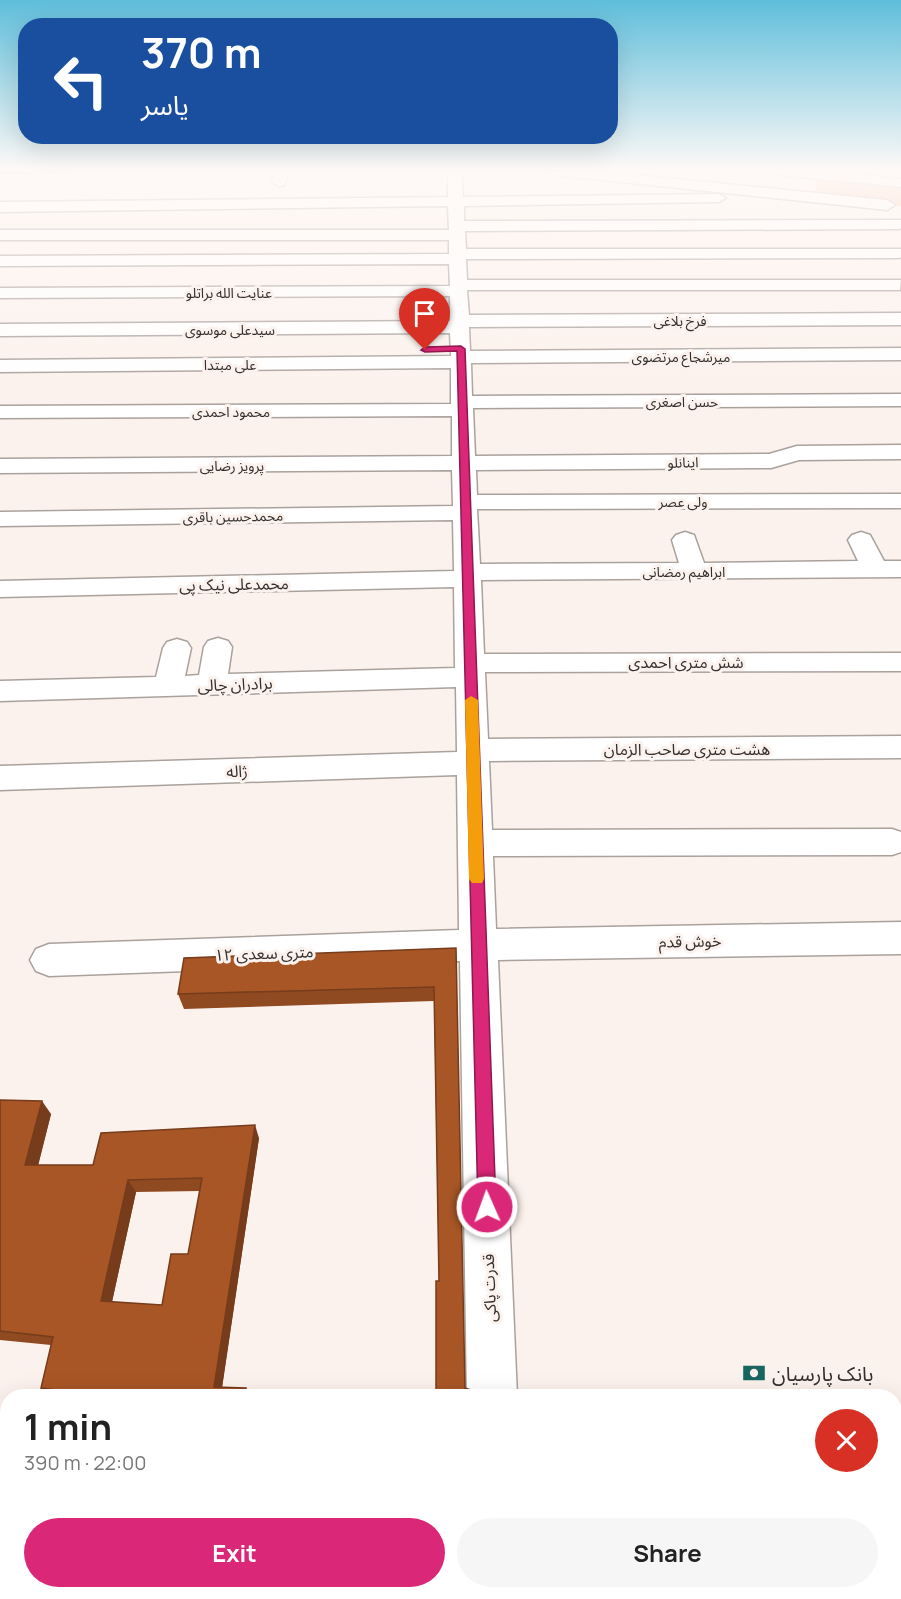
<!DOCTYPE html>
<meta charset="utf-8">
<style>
:root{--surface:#fff;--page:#f6f6f6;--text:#222;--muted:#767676;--accent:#db2777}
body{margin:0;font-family:Manrope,"Noto Sans Arabic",sans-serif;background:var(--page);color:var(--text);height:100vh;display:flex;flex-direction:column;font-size:22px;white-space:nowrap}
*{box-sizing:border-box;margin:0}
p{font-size:20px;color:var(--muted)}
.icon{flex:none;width:33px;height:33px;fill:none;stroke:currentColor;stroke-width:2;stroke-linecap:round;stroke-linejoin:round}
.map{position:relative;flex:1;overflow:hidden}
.drawer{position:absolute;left:0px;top:1389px;width:902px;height:210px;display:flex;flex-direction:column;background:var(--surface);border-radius:24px 24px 0 0;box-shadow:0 6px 24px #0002}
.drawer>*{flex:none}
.guide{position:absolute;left:18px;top:18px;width:600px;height:126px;border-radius:24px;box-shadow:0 6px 24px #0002;background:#1a4fa0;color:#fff;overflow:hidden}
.pin{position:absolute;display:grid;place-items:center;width:51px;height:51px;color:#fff;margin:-62px -26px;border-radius:50% 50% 50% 0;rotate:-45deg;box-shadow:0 0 6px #0007}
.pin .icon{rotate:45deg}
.me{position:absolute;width:66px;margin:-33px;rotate:358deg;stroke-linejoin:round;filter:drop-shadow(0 0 4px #0008)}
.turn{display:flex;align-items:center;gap:21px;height:126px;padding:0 24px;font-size:27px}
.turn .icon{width:78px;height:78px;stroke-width:2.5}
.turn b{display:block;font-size:42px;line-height:51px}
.round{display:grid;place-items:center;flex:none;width:63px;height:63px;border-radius:32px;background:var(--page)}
.overview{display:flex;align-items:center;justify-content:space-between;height:102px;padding:0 24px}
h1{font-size:36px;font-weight:700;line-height:45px}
.action{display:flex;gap:12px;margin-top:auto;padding:12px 24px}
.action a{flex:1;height:69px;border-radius:36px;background:var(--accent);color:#fff;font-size:24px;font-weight:700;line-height:69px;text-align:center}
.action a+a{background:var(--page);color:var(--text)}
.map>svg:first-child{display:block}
</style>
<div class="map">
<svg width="901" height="1599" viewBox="0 0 901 1599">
<rect width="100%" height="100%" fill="#fcf2ed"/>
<polygon fill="#fcbc9a" points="817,180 901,188 901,206 814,197"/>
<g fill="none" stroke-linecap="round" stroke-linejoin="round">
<g stroke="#a9a19c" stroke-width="3">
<g id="minor">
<polygon points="276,171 290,171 284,185 279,186 272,182"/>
<polygon points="448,171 462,171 463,197 719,194 726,198 719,202 464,206 464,221 901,220 901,228 899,229 465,231 466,249 901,249 901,257 899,258 466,259 467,280 901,280 900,290 467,290 469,315 901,313 901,325 469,327 470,351 901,348 901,360 471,363 472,396 901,394 901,406 473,408 475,456 769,454 797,446 901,445 901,459 799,460 771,468 476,470 477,495 901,494 901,508 477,509 480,564 679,563 672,540 676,535 685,532 694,535 704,563 858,561 848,540 852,535 861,532 870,535 884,561 901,561 901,577 481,580 484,654 901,653 901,671 485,672 488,739 901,736 901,758 489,761 492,830 892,829 901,832 901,852 892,855 493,856 496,929 901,922 901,954 498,960 517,1396 467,1396 460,961 49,976 36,971 30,960 36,949 49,944 459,930 457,775 0,790 0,766 457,752 456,687 0,701 0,681 156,677 163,648 167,642 177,639 187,642 191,648 185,676 199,675 204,647 208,641 218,638 228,641 232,647 228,674 455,668 454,587 0,597 0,581 454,571 453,520 0,526 0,512 453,506 452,470 0,473 0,459 452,456 452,416 0,418 0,406 451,404 451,368 0,372 0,360 451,356 450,333 0,336 0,324 450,321 450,296 0,298 0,288 450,286 449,264 0,266 0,256 449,254 449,240 0,240 0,230 449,230 448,206 0,212 0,202 448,197"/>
<polygon points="547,171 597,171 887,200 895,205 887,210 554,175"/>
<polygon points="772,171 823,171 901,179 901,187 779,175"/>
<polygon points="460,1592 516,1592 517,1599 459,1599"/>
</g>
</g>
<g stroke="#b56c42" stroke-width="3">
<g id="major">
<polygon points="901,1431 901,1485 894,1487 894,1434"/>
<polygon points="0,1564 8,1567 8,1592 33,1592 37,1599 0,1599"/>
<polygon points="622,1592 690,1592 688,1599 618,1599"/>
</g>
</g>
<use href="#minor" fill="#fff" fill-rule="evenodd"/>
<use href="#major" fill="#fdbb95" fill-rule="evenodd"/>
<polyline stroke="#bab2ae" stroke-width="1.5" stroke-dasharray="3 1.5" stroke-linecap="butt" points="727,171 901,187"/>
</g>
<g fill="#904a21" fill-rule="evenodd">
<polygon points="0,171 76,171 74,173 0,174"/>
<polygon points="456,948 465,1388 436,1396 439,1281 434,1001 184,1009 178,994"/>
<path d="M 0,1100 L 51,1114 L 38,1165 L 93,1165 L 259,1138 L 222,1387 L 251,1396 L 52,1396 L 41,1388 L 51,1345 L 0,1340 ZM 200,1191 L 188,1254 L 162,1305 L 112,1302 L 136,1192 Z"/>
</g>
<g fill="#763c1b">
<polygon points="42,1101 51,1114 35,1178 25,1165"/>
<polygon points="255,1125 259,1138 221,1395 214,1387"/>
<polygon points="128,1180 136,1192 110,1311 101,1301"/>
<polygon points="246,1388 251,1396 244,1396"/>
</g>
<g fill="#a85626" stroke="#763c1b" stroke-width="1.5" fill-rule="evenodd">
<polygon points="456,948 465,1388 471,1390 471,1396 436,1396 436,1281 439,1281 434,987 178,994 184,958"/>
<path d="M 0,1100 L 42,1101 L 25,1165 L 93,1165 L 101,1133 L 255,1125 L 214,1387 L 246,1388 L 244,1396 L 105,1396 L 41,1388 L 53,1337 L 0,1331 ZM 202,1178 L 188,1254 L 171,1254 L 162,1305 L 101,1301 L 128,1180 Z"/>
</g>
<linearGradient id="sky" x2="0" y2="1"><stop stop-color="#5fbedb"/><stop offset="0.43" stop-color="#fef9f7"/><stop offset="1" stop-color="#fef9f7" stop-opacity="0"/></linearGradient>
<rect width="901" height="395" fill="url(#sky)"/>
<polygon fill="#db2777" stroke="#8e194d" stroke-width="1.5" points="461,346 465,349 496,1207 494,1214 487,1216 480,1214 478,1207 457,351 425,352 421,350 425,347"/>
<polygon fill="#f59e0b" points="471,696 478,700 484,879 482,883 472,883 469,879 465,700"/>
<defs>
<g id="bank-bare" transform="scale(1.8)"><path d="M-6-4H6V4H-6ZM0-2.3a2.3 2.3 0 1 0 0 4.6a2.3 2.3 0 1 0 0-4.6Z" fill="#186662" stroke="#fcf2ed" stroke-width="2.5" paint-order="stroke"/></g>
</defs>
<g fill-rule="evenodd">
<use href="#bank-bare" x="754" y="1373"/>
</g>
<g text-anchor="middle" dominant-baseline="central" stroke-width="6" stroke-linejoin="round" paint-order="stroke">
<g font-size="14" fill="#332f2d" stroke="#fcf2ed">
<text x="229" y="292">عنایت الله براتلو</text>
<text x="680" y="320">فرخ بلاغی</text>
<text x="230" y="329">سیدعلی موسوی</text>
<text x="681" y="356">میرشجاع مرتضوی</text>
<text x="230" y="364">علی مبتدا</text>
<text x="682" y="401">حسن اصغری</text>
<text x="231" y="411">محمود احمدی</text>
<text transform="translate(683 462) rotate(-1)">اینانلو</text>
<text x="232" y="465">پرویز رضایی</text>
<text x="683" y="501">ولی عصر</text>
<text transform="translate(233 516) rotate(-1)">محمدحسین باقری</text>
<text x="684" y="571">ابراهیم رمضانی</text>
</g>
<g font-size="16" fill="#332f2d" stroke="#fcf2ed">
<text transform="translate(234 584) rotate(-1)">محمدعلی نیک پی</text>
<text x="686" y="662">شش متری احمدی</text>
<text transform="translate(235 684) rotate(-2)">برادران چالی</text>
<text x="687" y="749">هشت متری صاحب الزمان</text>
<text transform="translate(237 771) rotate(-2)">ژاله</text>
<text transform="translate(690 941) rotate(-1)">خوش قدم</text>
<text transform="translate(264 953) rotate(-2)">۱۲ متری سعدی</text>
<text transform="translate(489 1288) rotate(-92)">قدرت پاکی</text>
</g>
<g font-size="20" fill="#332f2d" stroke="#fcf2ed" text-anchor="start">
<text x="772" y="1373">بانک پارسیان</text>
</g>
</g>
</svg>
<div class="pin" style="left:425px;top:350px;background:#d93025"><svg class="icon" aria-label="arrive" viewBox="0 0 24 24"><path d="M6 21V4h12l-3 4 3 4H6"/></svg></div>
<svg class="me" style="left:487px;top:1207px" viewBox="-20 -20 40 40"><circle r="17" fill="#db2777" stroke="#fff" stroke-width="3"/><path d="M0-11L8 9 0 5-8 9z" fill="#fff"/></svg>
<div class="guide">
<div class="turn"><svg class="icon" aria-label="left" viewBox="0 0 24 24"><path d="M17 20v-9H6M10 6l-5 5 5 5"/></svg><div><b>370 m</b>یاسر</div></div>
</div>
<section class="drawer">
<div class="overview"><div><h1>1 min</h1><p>390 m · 22:00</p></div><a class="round" style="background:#d93025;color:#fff"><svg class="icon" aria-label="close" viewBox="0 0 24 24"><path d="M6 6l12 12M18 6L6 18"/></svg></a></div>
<div class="action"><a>Exit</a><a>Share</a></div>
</section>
</div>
